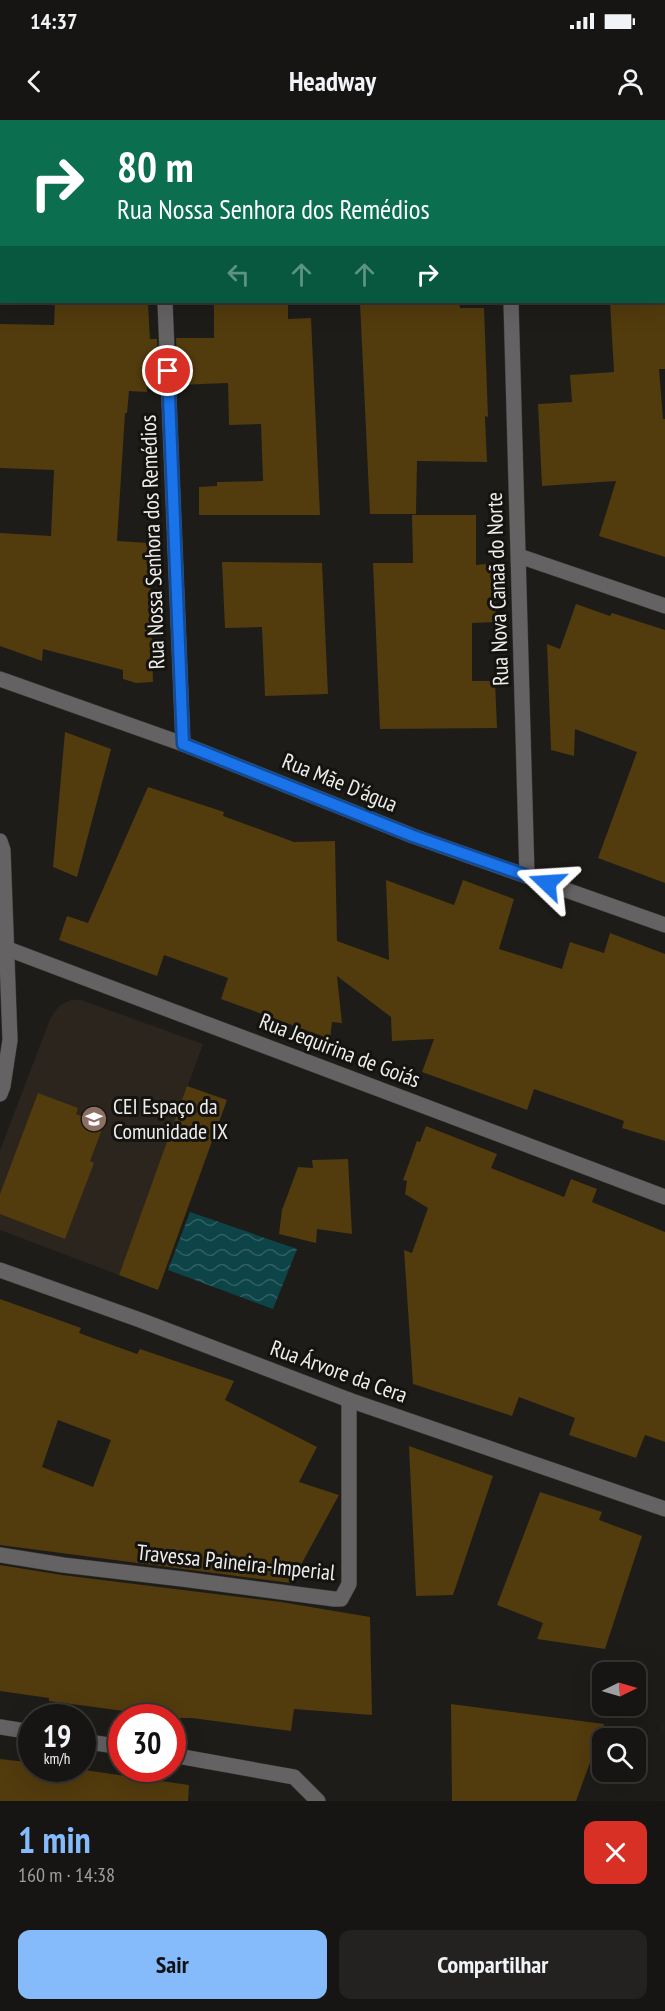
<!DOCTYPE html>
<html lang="pt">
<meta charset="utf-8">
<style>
:root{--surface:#161513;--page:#232221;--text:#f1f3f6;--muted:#9e9fa0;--line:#353433;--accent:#86bbfb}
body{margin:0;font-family:"PT Sans Narrow",sans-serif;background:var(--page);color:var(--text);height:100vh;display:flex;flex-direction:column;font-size:22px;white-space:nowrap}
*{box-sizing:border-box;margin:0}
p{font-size:20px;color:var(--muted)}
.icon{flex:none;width:33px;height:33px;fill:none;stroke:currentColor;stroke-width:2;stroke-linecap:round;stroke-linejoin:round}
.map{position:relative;height:1681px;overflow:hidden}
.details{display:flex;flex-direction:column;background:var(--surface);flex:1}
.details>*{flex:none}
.top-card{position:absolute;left:0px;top:0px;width:666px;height:183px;box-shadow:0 6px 24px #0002,0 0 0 2px var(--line);background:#0b6e4f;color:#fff;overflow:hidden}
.needle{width:39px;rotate:85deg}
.fabs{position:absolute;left:592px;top:1542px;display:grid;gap:12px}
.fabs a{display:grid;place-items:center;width:54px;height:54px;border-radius:12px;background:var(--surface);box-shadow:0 6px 24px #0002,0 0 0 2px var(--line);font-size:30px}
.speed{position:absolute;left:18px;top:1584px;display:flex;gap:12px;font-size:30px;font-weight:700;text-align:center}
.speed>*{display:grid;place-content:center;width:78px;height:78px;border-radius:50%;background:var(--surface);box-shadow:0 6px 24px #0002,0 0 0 2px var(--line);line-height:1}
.speed small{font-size:15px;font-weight:400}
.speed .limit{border:9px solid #d22;background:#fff;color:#111}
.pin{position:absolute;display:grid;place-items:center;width:51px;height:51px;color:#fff;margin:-26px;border:3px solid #fff;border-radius:50%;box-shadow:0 2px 6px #0007}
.me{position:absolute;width:66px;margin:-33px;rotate:290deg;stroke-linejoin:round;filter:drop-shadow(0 0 4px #0008)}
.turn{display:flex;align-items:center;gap:21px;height:126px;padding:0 18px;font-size:27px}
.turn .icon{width:78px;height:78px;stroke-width:2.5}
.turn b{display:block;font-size:42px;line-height:51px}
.lanes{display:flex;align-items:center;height:57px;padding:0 18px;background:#0003;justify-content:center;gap:30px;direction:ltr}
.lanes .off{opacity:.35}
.round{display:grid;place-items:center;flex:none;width:63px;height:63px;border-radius:12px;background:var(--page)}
.headline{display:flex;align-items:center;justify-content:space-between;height:102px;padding:0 18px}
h1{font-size:36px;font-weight:600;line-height:45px;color:var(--accent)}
.primary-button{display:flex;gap:12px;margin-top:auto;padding:12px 18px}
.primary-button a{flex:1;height:69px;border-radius:12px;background:var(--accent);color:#111;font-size:24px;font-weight:600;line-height:69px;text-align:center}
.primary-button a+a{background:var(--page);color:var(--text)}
.status{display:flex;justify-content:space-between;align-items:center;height:42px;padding:0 30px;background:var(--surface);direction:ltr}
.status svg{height:16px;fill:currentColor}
header{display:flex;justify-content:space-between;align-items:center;height:78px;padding:0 18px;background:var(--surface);font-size:27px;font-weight:600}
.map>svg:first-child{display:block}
</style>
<div class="status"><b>14:37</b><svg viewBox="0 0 49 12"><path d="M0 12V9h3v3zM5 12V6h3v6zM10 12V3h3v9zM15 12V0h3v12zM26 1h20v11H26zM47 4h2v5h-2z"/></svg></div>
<header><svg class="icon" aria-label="back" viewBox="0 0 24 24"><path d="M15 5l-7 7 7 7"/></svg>Headway<svg class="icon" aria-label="person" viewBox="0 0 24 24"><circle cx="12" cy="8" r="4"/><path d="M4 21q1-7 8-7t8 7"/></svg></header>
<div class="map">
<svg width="665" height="1681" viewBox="0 0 665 1681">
<defs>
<pattern id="water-waves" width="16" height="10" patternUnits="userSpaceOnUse" patternTransform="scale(1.5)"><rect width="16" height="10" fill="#0d4448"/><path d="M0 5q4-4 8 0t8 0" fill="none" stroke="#315f63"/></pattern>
</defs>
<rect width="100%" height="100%" fill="#1d1c19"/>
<polygon fill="#2b251e" points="71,880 81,880 203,924 119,1155 0,1110 0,1031 50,899 60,885"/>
<polygon fill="url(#water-waves)" points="190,1092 297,1129 273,1189 168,1150"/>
<g fill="#523b0d" fill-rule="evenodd">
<polygon points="55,182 142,182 142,185 148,185 150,219 157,219 159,265 147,265 147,272 129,271 127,293 125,293 117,421 149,423 153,562 136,563 123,559 123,550 43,529 42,541 0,526 0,413 51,416 54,350 0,348 0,204 54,205"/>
<polygon points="214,182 288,182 288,199 311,198 320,395 199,395 199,367 217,366 217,362 263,361 261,304 229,305 228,263 178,265 176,218 214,218"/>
<polygon points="459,182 460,188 484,188 488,297 485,296 487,342 417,341 416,394 370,394 360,183"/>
<polygon points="610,182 665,182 665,249 659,249 663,299 665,299 665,437 599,416 616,361 542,366 538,284 572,282 570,255 614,252"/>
<polygon points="412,395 476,395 476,445 494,443 496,502 472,503 472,561 495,561 497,608 380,609 373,443 413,443"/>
<polygon points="222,442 322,443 328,574 265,576 262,507 225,508"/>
<polygon points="576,484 610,496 612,493 665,510 665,763 598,738 637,632 575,609 574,636 551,630 547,524 560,529"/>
<polygon points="65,612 111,629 77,757 53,747"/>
<polygon points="148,667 224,692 223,696 294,722 335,721 337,821 389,840 386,760 454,785 463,760 514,779 499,829 562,849 570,822 604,833 610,813 665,834 665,1021 622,1008 624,1001 534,969 527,990 422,952 434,919 392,921 391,897 337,856 342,903 332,902 330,919 221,879 228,858 164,835 157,856 59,820 67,796 88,803"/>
<polygon points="187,966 227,980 158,1170 119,1155"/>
<polygon points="38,973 78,988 76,994 104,1004 90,1041 94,1043 65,1119 0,1094 0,1074"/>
<polygon points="426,1006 497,1034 491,1048 564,1077 571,1059 597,1069 592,1082 665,1112 665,1322 645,1315 636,1338 569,1315 575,1298 519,1277 512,1296 413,1264 404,1130 412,1133 428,1088 405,1074 407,1061 403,1060 417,1021 420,1022"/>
<polygon points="348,1039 352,1114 317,1109 316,1123 279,1114 282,1090 298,1047 313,1048 312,1040"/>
<path d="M 0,1179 L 81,1208 L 79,1213 L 137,1234 L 140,1229 L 234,1261 L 225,1280 L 317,1327 L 299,1362 L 339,1375 L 291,1463 L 0,1425 ZM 58,1300 L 111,1320 L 93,1367 L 42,1347 Z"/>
<polygon points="409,1326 493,1356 453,1475 416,1476"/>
<polygon points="540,1372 602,1392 599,1400 642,1416 605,1529 537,1519 543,1503 497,1485"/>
<polygon points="0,1445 62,1455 281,1482 370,1497 372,1595 294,1589 291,1611 192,1598 124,1598 124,1591 49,1581 49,1578 0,1571"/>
<polygon points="451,1584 604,1604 576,1681 452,1681"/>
<polygon points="0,1639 26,1642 25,1648 70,1648 189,1665 188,1681 0,1681"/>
</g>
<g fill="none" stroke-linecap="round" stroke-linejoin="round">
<g stroke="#3a3936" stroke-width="16">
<g id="minor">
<polyline points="158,0 158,2"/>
<polyline points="506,0 506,2"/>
<polyline points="165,182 183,624"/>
<polyline points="511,182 527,756"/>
<polyline points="519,436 665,486"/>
<polyline points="0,559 183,624 413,716 665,805"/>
<polyline points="0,721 3,730 10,920 3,966 0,974"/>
<polyline points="0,826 665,1077"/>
<polyline points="0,1150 140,1200 349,1280 665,1389"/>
<polyline points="0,1435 63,1445 182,1459 334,1479 341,1479 349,1464 349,1280"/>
<polyline points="0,1607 32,1612"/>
<polyline points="82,1621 122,1627"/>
<polyline points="172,1635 294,1657 318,1681"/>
</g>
</g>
<use href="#minor" stroke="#646262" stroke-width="15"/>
</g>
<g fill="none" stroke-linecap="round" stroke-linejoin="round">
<g stroke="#114b97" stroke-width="15">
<polyline id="route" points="168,251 183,624 413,716 547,763"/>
</g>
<use href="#route" stroke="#1a73e8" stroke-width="10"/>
</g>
<defs>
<g id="school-disc" transform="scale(1.35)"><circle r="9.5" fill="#8d6e63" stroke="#141310"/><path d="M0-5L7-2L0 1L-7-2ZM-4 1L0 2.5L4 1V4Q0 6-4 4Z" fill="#fff"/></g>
</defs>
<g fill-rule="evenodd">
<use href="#school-disc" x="94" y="999"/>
</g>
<g text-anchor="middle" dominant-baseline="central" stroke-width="6" stroke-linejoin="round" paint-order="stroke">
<g font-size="22" fill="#eeedeb" stroke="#141310">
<text transform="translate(152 422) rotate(-92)">Rua Nossa Senhora dos Remédios</text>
<text transform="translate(497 469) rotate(-92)">Rua Nova Canaã do Norte</text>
<text transform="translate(340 662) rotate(22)">Rua Mãe D'água</text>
<text transform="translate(340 930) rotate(21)">Rua Jequirina de Goiás</text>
<text transform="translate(339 1251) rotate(20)">Rua Árvore da Cera</text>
<text transform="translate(236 1442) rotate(6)">Travessa Paineira-Imperial</text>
</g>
<g font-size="22" fill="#eeedeb" stroke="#141310" text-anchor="start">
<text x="113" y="986">CEI Espaço da<tspan x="113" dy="25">Comunidade IX</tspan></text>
</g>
</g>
</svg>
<div class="fabs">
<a><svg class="needle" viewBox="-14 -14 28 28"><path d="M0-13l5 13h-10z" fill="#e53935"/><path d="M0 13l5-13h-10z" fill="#9e9fa0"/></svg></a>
<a><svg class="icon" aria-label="search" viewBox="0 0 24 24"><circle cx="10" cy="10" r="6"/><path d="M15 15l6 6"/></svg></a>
</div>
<div class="speed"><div>19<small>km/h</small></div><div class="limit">30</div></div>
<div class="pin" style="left:168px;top:251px;background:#d93025"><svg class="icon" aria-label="arrive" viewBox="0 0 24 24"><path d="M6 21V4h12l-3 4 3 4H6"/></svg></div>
<svg class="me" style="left:547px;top:763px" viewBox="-20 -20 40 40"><path d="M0-17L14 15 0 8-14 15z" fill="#1a73e8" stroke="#fff" stroke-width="4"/></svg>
<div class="top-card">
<div class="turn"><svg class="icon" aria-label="right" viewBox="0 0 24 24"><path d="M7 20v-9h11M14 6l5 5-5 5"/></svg><div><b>80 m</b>Rua Nossa Senhora dos Remédios</div></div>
<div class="lanes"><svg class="icon off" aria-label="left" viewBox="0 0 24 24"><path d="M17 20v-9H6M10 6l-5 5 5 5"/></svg><svg class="icon off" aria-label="ahead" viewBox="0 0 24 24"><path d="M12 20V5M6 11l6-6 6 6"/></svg><svg class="icon off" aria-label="ahead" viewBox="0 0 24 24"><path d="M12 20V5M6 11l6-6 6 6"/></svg><svg class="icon" aria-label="right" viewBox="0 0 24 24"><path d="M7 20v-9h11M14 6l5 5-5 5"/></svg></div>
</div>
</div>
<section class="details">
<div class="headline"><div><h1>1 min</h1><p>160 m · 14:38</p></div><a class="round" style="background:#d93025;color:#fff"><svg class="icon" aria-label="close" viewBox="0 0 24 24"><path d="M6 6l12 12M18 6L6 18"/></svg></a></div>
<div class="primary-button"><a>Sair</a><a>Compartilhar</a></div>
</section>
